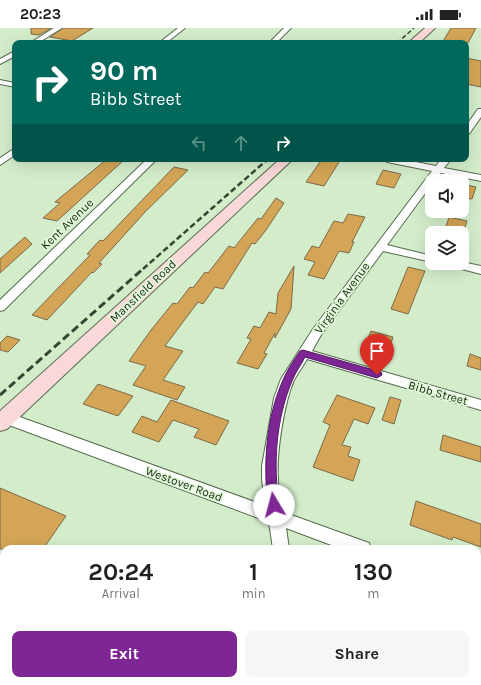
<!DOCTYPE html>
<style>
:root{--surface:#fff;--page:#f6f6f6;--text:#222;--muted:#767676;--accent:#7e2694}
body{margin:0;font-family:Karla,sans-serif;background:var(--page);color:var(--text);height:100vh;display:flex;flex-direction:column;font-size:15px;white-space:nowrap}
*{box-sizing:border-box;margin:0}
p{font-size:13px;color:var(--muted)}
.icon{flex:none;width:22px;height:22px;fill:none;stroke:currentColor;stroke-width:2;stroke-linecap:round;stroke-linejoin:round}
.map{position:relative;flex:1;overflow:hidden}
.details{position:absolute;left:0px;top:517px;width:481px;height:140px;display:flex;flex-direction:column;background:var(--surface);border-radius:12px 12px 0 0;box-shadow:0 4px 16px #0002}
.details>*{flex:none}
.guide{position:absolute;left:12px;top:12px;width:457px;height:122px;border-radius:8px;box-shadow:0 4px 16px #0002;background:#00695c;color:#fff;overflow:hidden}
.fabs{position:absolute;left:425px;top:146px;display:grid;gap:8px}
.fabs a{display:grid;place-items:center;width:44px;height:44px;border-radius:8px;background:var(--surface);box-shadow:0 4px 16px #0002;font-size:20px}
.pin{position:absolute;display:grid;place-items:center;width:34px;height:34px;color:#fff;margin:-41px -17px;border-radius:50% 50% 50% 0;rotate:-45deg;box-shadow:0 0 4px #0007}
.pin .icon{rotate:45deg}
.me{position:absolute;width:44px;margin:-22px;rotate:352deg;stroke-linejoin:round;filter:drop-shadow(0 0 3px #0008)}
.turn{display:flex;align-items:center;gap:14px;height:84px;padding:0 12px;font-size:18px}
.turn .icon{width:52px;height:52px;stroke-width:2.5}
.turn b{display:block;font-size:28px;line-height:34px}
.lanes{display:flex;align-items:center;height:38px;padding:0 12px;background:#0003;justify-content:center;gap:20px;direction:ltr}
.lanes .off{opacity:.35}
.eta{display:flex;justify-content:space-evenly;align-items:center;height:68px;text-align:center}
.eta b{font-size:24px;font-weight:700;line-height:28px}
.primary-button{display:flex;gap:8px;margin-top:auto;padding:8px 12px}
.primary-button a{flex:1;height:46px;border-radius:8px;background:var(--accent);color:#fff;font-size:16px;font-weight:700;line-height:46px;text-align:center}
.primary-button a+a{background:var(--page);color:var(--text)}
.status{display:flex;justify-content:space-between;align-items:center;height:28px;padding:0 20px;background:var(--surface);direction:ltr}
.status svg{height:11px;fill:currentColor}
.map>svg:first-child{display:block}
</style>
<div class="status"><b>20:23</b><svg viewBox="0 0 49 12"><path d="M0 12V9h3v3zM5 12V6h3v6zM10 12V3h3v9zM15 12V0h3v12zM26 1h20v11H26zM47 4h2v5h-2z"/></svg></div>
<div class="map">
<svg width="481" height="657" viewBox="0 0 481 657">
<rect width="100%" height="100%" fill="#d3edcb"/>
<g fill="#d4a556" stroke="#7d6949">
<polygon points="31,0 51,0 39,7 31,6"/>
<polygon points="63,0 93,0 72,13 50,9"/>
<polygon points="451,0 476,0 468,15 442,15"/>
<polygon points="466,30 481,33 481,59 466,56"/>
<polygon points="107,131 125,131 57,193 43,190 60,175 55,174"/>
<polygon points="322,131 341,131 324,158 306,154"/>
<polygon points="174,139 188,142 145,184 99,235 102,236 93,245 92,244 47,292 32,287 90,227 87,226 100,212 103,213"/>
<polygon points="383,142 401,146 394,160 376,156"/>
<polygon points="462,156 476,159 472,171 462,169"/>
<polygon points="276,170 284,175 266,202 255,216 252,215 223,261 215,259 203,276 198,274 165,318 183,323 163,352 185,359 177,372 133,357 146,338 129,333 151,302 173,275 177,276 190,259 193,260 205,244 208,245 229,218 234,220 258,190 261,191"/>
<polygon points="348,186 365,189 352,214 354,214 349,225 339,223 324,251 308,247 315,234 304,231 312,218 319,220 334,193 343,195"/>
<polygon points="449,189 467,193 463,205 444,205"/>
<polygon points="25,209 32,216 0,245 0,231"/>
<polygon points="294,238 291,281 275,310 275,305 264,325 267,326 258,341 237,335 251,311 247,310 254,298 260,300 269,284 276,286 278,265"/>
<polygon points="408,239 425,243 408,286 391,281"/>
<polygon points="371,303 393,309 385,333 361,327"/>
<polygon points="7,308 20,312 8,324 0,322 0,315"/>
<polygon points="470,326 481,330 481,342 467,338"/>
<polygon points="98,356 133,368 118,388 83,376"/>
<polygon points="337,367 375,380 368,396 354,391 342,417 351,419 348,428 360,432 353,453 313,439 330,397 323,394"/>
<polygon points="390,369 401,372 394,396 382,392"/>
<polygon points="171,372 229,393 216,417 194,409 199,401 173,392 159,414 132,404 142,388 157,394"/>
<polygon points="443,407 481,419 481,434 440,422"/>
<polygon points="0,460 66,488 43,521 0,521"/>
<polygon points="416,473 481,496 481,519 453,509 452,512 410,497"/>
</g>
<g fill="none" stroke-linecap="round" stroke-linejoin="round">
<g stroke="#566c4f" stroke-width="2">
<g id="minor">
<polygon points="54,0 62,0 38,15 30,15"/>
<polygon points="178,0 185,0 166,15 159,15"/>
<polygon points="284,0 291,0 276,15 269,15"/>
<polygon points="15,23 15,28 0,36 0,31"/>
<polygon points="0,52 15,55 15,59 0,56"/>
<polygon points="478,81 481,81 481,89 469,106 466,107 466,98"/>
<polygon points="15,120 15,127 0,137 0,130"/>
<polygon points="147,131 157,131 4,282 0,283 0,272"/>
<path d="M 382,131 L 401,131 L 436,138 L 441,131 L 451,131 L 444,140 L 481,147 L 481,153 L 441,145 L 434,153 L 432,153 L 432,156 L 387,217 L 432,228 L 432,234 L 383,223 L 321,307 L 312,323 L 481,372 L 481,382 L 307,331 C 303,338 298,345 294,352 C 284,375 276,426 278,451 C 278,462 281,473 283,484 L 369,515 L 371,521 L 342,521 L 286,500 L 289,521 L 273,521 L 269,494 L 1,394 L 0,388 L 6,384 L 266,478 L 262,452 L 262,438 L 274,370 L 281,351 L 313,301 L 432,143 L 387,134 Z"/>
<polygon points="462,234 481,238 481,246 446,237 444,235"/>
<polygon points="477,553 481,555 481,573 477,571"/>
<rect x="288" y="653" width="20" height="4"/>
</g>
</g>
<g stroke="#566c4f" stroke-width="2">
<g id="secondary">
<polygon points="425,0 435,0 419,15 408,15"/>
<polygon points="280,131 293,131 7,401 0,403 0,383"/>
</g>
</g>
<use href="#minor" fill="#fff" fill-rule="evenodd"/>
<use href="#secondary" fill="#f9d8d9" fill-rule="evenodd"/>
<polyline stroke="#384434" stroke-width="1.5" stroke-dasharray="4.5 2.5" stroke-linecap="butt" points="397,15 414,0"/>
<polyline stroke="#384434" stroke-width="2.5" stroke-dasharray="6 3" stroke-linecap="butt" points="143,241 268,131"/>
<polyline stroke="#384434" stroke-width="3" stroke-dasharray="8 4" stroke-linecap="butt" points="0,367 144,240"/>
</g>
<path fill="#7e2694" stroke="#521960" d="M 303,322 L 381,344 L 382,347 L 377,350 L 305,329 C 301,337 295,345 292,353 C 276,391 273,436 279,477 L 278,480 L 274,482 L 270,480 L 268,477 C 263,436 266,390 283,352 C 287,342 294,332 300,323 Z"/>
<g text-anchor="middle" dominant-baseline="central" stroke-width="3.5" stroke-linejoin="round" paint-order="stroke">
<g font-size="12" fill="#212b1e" stroke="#e0fad8">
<text transform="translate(67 196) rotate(-44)">Kent Avenue</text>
<text transform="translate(143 263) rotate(-43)">Mansfield Road</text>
<text transform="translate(342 270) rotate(-54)">Virginia Avenue</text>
<text transform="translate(438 365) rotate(16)">Bibb Street</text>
<text transform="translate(184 456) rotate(20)">Westover Road</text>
</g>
</g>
</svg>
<div class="fabs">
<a><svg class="icon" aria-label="sound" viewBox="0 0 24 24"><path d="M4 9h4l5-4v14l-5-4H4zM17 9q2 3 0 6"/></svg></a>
<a><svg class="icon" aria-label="layers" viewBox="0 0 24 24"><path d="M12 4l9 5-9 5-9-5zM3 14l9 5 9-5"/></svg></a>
</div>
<div class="pin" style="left:377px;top:347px;background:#d93025"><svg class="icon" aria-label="arrive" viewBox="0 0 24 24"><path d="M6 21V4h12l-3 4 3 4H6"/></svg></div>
<svg class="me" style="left:274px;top:477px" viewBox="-20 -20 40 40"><circle r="19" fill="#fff"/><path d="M0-13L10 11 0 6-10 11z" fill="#7e2694"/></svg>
<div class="guide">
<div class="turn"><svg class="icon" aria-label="right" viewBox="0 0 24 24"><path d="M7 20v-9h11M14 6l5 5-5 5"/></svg><div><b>90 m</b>Bibb Street</div></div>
<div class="lanes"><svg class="icon off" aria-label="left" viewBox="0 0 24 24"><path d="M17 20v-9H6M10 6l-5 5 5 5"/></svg><svg class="icon off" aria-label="ahead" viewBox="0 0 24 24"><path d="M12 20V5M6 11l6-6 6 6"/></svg><svg class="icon" aria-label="right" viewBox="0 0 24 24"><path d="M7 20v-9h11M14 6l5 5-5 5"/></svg></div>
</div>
<section class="details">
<div class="eta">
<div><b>20:24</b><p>Arrival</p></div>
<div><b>1</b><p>min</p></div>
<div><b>130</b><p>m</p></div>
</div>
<div class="primary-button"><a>Exit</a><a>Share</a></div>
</section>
</div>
